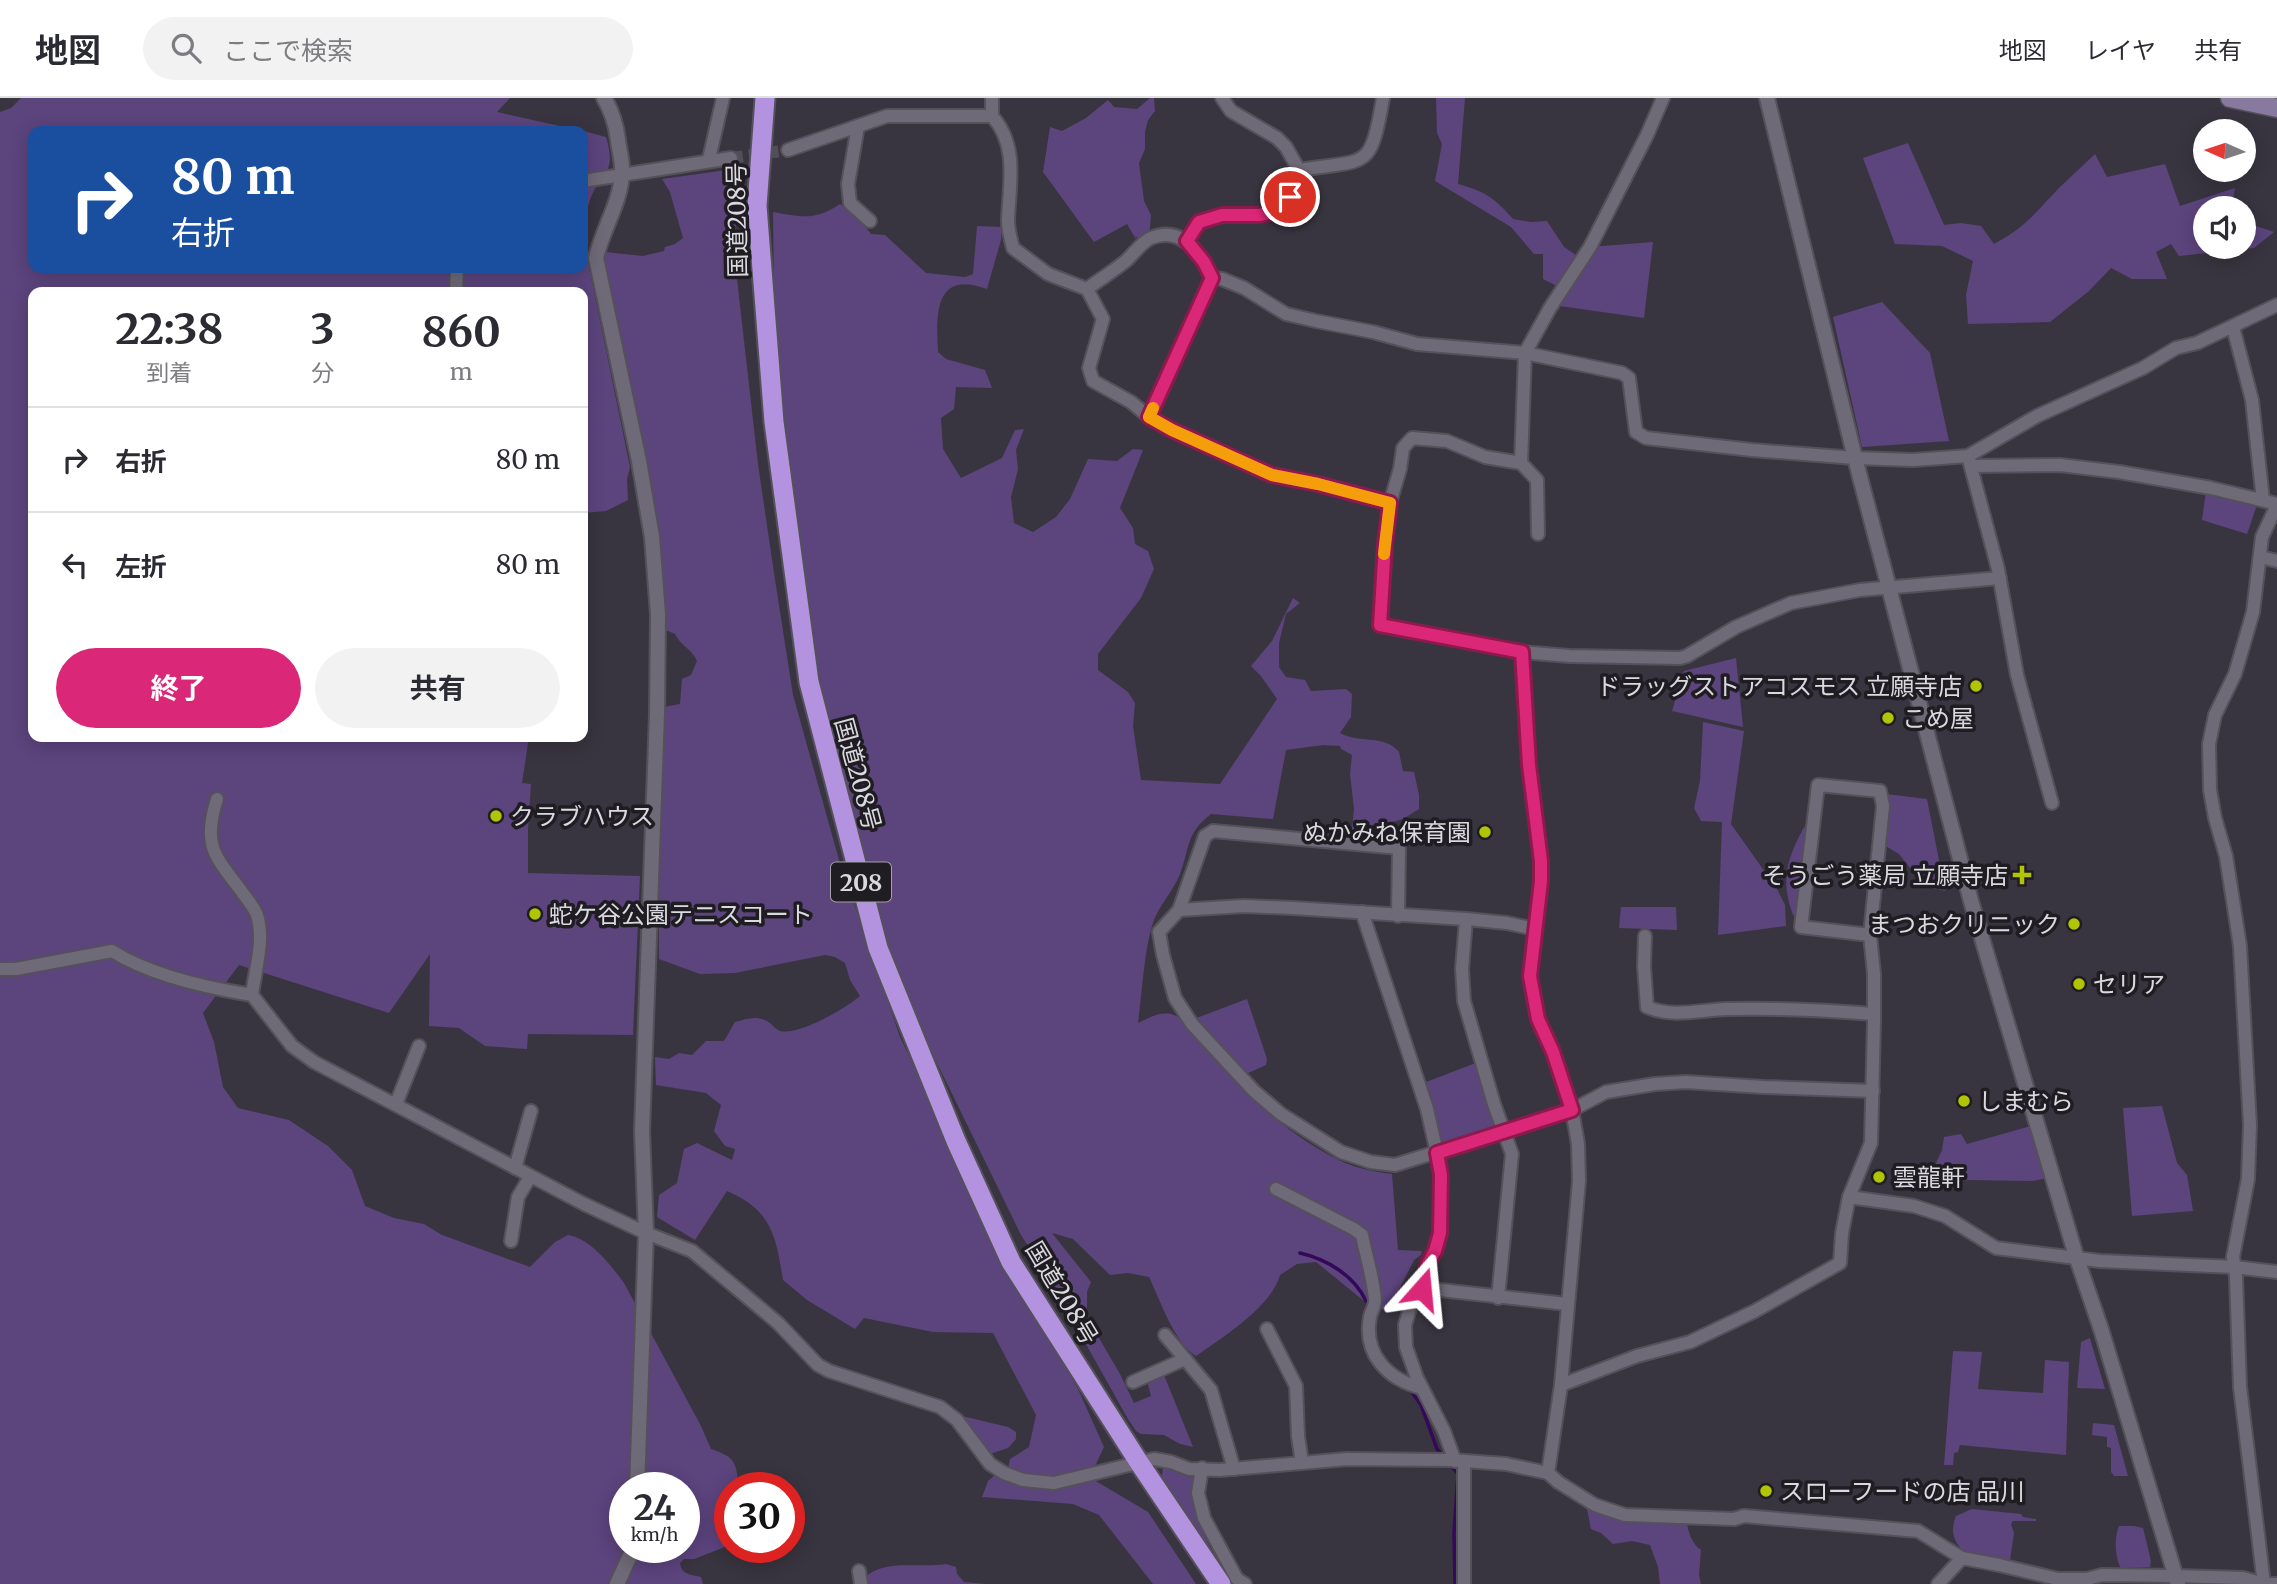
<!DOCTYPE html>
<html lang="ja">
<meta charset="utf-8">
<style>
:root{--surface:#fff;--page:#f2f2f3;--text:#2b2b33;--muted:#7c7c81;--line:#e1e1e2;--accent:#db2777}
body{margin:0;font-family:Merriweather,"Noto Sans JP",serif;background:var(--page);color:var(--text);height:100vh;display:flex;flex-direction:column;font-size:26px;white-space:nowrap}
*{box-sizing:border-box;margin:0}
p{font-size:23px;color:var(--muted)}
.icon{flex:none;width:38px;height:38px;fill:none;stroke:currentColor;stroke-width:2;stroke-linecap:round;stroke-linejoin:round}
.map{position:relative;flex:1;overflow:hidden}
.details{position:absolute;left:28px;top:189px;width:560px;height:455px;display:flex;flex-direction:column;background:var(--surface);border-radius:14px;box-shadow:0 4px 18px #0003}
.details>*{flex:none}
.hud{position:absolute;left:28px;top:28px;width:560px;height:147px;border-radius:14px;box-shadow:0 4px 18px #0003;background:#1a4fa0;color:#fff;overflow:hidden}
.needle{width:46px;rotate:273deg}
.controls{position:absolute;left:2193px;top:21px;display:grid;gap:14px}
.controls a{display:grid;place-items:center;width:63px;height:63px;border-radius:50%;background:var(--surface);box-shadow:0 4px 18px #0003;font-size:35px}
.speed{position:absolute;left:609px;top:1374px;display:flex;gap:14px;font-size:35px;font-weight:700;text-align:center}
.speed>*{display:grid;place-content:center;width:91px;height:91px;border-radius:50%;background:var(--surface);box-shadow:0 4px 18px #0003;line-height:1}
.speed small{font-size:18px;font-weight:400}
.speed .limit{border:10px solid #d22;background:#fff;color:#111}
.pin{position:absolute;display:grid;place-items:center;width:60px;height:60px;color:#fff;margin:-30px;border:4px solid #fff;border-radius:50%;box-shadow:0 2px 7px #0007}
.me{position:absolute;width:77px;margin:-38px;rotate:18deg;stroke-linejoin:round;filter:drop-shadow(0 0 5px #0008)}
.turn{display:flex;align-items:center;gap:24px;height:147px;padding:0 28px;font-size:32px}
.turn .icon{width:91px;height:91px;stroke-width:2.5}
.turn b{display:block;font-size:49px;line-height:60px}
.eta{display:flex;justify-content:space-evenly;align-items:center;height:119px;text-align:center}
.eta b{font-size:42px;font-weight:700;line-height:49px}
.cta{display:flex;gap:14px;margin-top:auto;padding:14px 28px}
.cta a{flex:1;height:80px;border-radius:42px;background:var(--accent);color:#fff;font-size:28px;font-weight:700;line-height:80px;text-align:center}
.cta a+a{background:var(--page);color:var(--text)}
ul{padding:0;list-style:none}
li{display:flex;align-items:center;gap:21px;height:105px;padding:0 28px;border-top:2px solid var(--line)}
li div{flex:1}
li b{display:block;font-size:26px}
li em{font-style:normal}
header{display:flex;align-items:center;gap:42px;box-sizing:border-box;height:98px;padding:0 35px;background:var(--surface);border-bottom:2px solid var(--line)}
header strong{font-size:33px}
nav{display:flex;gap:38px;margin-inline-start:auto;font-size:24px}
.search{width:490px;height:63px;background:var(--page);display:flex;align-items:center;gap:18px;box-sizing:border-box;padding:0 24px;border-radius:38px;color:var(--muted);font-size:26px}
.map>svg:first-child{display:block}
</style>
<header>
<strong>地図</strong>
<div class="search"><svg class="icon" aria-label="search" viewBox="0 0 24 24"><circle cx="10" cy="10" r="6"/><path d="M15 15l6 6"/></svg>ここで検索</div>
<nav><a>地図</a><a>レイヤ</a><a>共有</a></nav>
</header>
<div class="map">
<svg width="2277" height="1486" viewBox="0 0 2277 1486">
<rect width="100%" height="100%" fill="#393540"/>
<g fill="#5c447d" fill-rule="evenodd">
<path d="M 21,0 L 510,0 L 497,14 L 582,33 L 33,33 L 33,170 L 583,170 L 583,33 L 606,39 C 618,79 599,73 589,105 C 583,124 585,141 587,160 L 630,369 L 627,381 L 628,402 L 606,413 L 583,415 L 583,194 L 33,194 L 33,639 L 529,639 L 522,685 L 531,686 L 528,732 L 528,775 L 640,778 L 633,937 L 528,936 L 527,951 L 485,948 L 459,930 L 429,928 L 430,856 L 389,915 L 239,867 L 203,915 L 214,944 L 223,989 L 238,1010 L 289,1022 L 328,1048 L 352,1072 L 365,1108 L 394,1120 L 424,1126 L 442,1137 L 530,1169 L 555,1144 L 568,1137 C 591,1141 610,1166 624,1185 L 701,1328 L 711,1351 C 736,1359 736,1365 739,1389 L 730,1390 L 730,1447 L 694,1461 L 684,1461 L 680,1465 C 682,1478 691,1476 701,1479 L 703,1486 L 0,1486 L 0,14 L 11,10 ZM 625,1390 L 684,1390 L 684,1449 L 625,1449 Z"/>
<polygon points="1150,0 1154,0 1155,13 1148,22 1145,34 1145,51 1139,65 1144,103 1151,117 1149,141 1142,146 1135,137 1137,143 1127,126 1094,144 1043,74 1050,29 1062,33 1086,20 1108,2 1114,9 1137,11"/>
<path d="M 1436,0 L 1465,0 L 1458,86 C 1484,93 1495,100 1513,121 L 1531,124 L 1547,123 L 1564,149 L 1582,161 L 1590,149 L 1653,144 L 1644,220 L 1553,207 L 1563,191 L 1543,181 L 1543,156 L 1534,156 L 1511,129 L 1435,83 L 1442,46 L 1437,35 Z"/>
<path d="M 1908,45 L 1944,127 L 1961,125 L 1981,128 L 1994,146 C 2025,130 2035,115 2058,91 C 2070,79 2083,68 2095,56 L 2107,79 L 2165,66 L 2180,108 L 2235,90 L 2232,110 L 2205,110 L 2205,149 L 2244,149 L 2244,124 L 2274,134 L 2254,150 L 2179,158 L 2171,146 L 2156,154 L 2167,181 L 2132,181 L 2111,170 L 2089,193 L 2050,224 L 1968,226 L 1966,197 L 1973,163 L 1942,148 L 1895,146 L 1863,60 Z"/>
<path d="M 734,71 L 737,181 L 758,366 L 774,475 L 793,597 L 839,762 L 900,939 L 1040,1226 L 1078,1291 L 1104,1349 L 1094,1370 C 1061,1376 1040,1389 1008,1370 L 1010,1361 L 1029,1349 L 1036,1317 L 993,1235 L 933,1234 L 864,1220 L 855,1231 L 807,1202 L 783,1182 C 776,1139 772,1112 727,1093 L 695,1142 L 657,1119 L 659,1097 L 677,1085 L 684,1051 L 697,1045 L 732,1062 L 735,1051 L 725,1048 L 714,1033 L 721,1007 L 706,995 L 656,987 L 655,959 L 669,961 L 679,955 L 692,957 L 706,943 L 724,943 L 735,924 C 746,921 756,917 767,923 C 772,926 775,931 780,933 C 799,938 846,910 860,898 L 850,882 L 845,865 L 835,859 L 825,857 L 735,875 L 700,876 L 659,861 L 658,614 L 664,609 L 680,606 L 682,581 L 691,577 L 697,563 C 692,551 680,547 675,536 L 661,530 L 607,204 L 603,157 L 605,154 L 643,158 L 664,153 L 665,149 L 675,146 L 683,140 L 670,94 L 662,81 Z"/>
<path d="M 840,106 L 858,119 L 871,136 L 885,137 L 926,175 L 965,179 L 973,176 L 977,128 L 1002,129 L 1001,142 L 987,191 C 934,171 936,217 938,254 L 946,261 L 985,272 L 992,290 L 956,289 L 954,311 L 941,320 L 943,351 L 961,380 L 1002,360 L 1015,332 L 1024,331 L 1016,352 L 1018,371 L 1011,399 L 1014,425 L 1033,434 L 1056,419 L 1070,401 L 1088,361 L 1117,363 L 1133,351 L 1143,352 L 1120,410 L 1133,430 L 1135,446 L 1148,453 L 1154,471 L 1141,500 L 1098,556 L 1098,572 L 1128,594 L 1135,605 L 1133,628 L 1141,682 L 1220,686 L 1277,601 L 1261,578 L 1251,568 L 1272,543 L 1293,500 L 1300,505 L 1286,516 L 1279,545 L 1279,569 L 1286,579 L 1305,582 L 1311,593 L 1346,591 L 1352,596 L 1351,619 L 1340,635 C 1359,646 1385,636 1399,654 L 1403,673 L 1414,674 L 1419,697 L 1419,711 L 1403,721 L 1373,729 L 1351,740 L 1354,711 L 1350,676 L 1352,657 L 1341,651 L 1340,648 L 1323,647 L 1286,652 L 1273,721 L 1211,716 C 1186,735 1190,749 1180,776 C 1173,794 1157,809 1152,828 C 1144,855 1142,896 1138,925 C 1149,920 1161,912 1174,917 C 1192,924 1210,954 1222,968 C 1251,1004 1302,1046 1345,1065 C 1360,1071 1376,1074 1392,1076 L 1398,1152 L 1422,1153 L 1421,1157 L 1414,1162 L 1388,1214 L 1364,1203 L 1316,1164 L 1297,1166 L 1280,1177 C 1272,1208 1222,1240 1196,1258 C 1175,1246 1160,1202 1149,1179 L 1128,1175 L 1110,1177 L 1073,1141 L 1052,1135 L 1091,1184 L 1087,1194 L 1087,1215 L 1092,1228 L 1120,1276 L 1134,1305 L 1151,1298 L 1146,1279 L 1164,1277 L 1193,1349 L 1180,1346 L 1164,1337 L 1141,1336 L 1136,1333 L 1128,1321 L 1050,1182 L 1021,1137 L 914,918 L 884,834 L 836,659 L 821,590 L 802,470 L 780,282 L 774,195 L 773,114 C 801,119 815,123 840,106 Z"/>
<polygon points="1882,204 1930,255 1949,343 1862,349 1833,219"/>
<polygon points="2206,393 2257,407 2247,436 2202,422"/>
<polygon points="1736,560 1743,629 1672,613 1684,573"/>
<polygon points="1703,624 1744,633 1731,726 1777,791 1785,807 1786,828 1718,837 1722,724 1701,723 1694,710 1700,683"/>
<polygon points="1886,696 1927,701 1945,793 1924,788 1899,756 1884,747"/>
<path d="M 1804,729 L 1808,731 L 1797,819 L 1793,817 C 1780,782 1787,761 1804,729 Z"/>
<polygon points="1621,809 1676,809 1677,832 1619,830"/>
<polygon points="1247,901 1267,961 1266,967 1244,977 1191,922"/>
<polygon points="1473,966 1477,966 1496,1027 1492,1030 1440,1049 1421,986"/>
<polygon points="2162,1008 2177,1065 2187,1077 2193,1113 2132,1118 2123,1010"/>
<polygon points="2031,1028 2048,1080 2032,1083 1969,1082 1955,1084 1933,1072 1942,1052 1944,1039 1961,1036 1967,1046"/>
<polygon points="2090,1240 2091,1244 2105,1291 2077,1290 2081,1244"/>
<polygon points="1953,1253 1982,1254 1978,1291 2043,1295 2045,1262 2069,1264 2066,1357 1960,1347 1958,1354 1954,1355 1953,1367 1944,1367"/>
<polygon points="962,1318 1008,1329 1016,1334 1016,1341 1008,1350 990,1356"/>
<polygon points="2093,1325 2114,1327 2128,1378 2114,1378 2111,1374 2111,1350 2107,1349 2107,1339 2092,1337"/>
<polygon points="1163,1369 1190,1378 1202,1380 1201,1429 1212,1454 1229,1482 1234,1486 1224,1486 1161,1386"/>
<polygon points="995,1377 1008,1384 1047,1391 1094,1382 1148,1414 1196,1486 1153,1486 1099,1417 1073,1406 982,1399 988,1383"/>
<path d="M 1587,1411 L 1620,1422 L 1687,1424 C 1688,1434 1692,1446 1701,1452 L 1699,1477 L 1701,1486 L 1660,1486 L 1658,1469 L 1650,1447 L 1632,1443 L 1613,1446 L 1601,1435 L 1591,1431 Z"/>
<path d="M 1972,1411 L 2021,1416 L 2023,1419 L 2036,1421 L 2036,1423 L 2013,1423 L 2011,1426 L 2014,1435 L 2010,1462 L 1964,1454 C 1953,1442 1950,1434 1956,1418 Z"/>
<path d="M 2119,1428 L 2134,1428 L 2143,1430 L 2151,1463 L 2150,1469 L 2121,1470 C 2115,1461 2114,1439 2119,1428 Z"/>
<path d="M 946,1466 L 956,1469 L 957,1476 L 964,1484 L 986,1486 L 859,1486 C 879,1458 916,1471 946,1466 Z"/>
</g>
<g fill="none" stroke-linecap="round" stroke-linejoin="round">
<g stroke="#35095a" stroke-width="3.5">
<path d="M 1300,1155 C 1326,1161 1354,1177 1366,1203"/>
<polyline points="1408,1289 1421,1307 1437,1351 1444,1359"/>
<polyline points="1449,1365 1458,1376 1454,1435 1455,1486"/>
</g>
<polyline stroke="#514e58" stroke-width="12" stroke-dasharray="12 6" stroke-linecap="butt" points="731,60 788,52"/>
<g stroke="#54515a" stroke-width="16">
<g id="minor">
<path d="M 992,0 L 992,18 C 1019,48 1009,87 1008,123 C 1008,132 1011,142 1013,150 L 1048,176 L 1087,191 L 1103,221 L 1089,270 L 1093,283 L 1131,304 L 1149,319 L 1173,332 L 1272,377 L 1318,386 L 1390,405 L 1385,446 L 1380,527 L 1522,554 L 1569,558 L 1680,560 L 1687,558 L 1736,529 L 1791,505 L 1860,492 L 2000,480"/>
<polyline points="858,28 848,86 850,105 870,123"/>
<polyline points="788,52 887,18 992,18"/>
<polyline points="709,61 723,0"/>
<path d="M 1299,72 C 1368,61 1370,74 1383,0"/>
<polyline points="583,83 731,60"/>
<polyline points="1187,143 1199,124 1222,117 1259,117 1274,114 1290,99 1299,72 1286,49 1277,40 1231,13 1222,0"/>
<path d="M 1087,191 C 1100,181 1114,173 1127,162 C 1134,155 1142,144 1151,140 C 1182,127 1201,156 1212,180 L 1222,181 L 1244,190 L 1286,216 L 1316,223 L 1373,234 L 1417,246 L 1525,255 L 1622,275 L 1629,280 L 1636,334 L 1646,340 L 1752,352 L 1855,360 L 1913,362 L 1968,358 L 2037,318 L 2143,270 L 2176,250 L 2197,245 L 2277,207"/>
<polyline points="456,194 457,170"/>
<polyline points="2233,229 2252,302 2263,402"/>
<polyline points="1149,319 1212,180"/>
<polyline points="1968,358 1998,471 2017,577 2052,705"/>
<polyline points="1972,368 2060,367 2119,374 2211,390 2277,406"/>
<polyline points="1390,405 1400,371 1403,350 1412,340 1447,343 1485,359 1521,365"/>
<polyline points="1538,436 1537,382 1521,365 1525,255 1550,210 1590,149 1647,37 1663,0"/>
<polyline points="2260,459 2277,463"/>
<polyline points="1522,554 1529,667 1541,763 1541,783 1530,878 1538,921 1553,954 1572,1012 1578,1046 1579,1083 1561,1287 1548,1375"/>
<path d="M 217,701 C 202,748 215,758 242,794 C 247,801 254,809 257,817 C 265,843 255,871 252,897"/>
<polyline points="1179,812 1244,808 1293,810 1466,821 1507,825 1535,831"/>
<polyline points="1362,814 1427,1011 1437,1055 1441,1077 1440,1135 1435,1153 1427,1167 1422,1190 1413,1200 1405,1227 1406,1249 1417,1280 1444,1333 1455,1363"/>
<polyline points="1398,818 1399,750 1213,733 1205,738 1179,812 1159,834 1163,857 1175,900 1192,926 1254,993 1281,1016 1341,1054 1371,1064 1395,1067 1572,1012 1606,994 1655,986 1686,984 1763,989 1873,993"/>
<polyline points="1466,821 1462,871 1464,903 1494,1006 1512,1056 1498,1200"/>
<path d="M 1645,838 L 1644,868 L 1647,909 C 1673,920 1700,912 1727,911 C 1776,910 1826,912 1874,916"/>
<path d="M 0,871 L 16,871 L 112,853 C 150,877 208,890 252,897 L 292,948 L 314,964 L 584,1106 L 646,1135 L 692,1153 L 778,1225 L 818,1267 L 829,1273 L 940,1309 L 957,1322 L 990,1366 L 1004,1375 L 1023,1382 L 1054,1385 L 1154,1361 L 1171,1364 L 1189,1371 L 1220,1372 L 1347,1361 L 1451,1362 L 1506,1366 L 1548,1375 L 1558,1384 L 1595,1407 L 1625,1417 L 1734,1421 L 1744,1418 L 1918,1433 L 1962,1460 L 1999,1467 L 2058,1481 L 2087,1481 L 2102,1477 L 2176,1478 L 2243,1480 L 2264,1486 L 2277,1486"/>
<polyline points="396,1006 419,948"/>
<polyline points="515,1070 531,1013"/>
<path d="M 1276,1091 L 1354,1131 L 1362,1137 C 1366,1158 1374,1182 1375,1203 C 1375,1209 1371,1213 1370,1219 C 1363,1256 1388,1282 1422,1290"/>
<polyline points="1849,1099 1914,1108 1945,1118 1996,1150 2100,1163 2234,1169 2277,1174"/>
<polyline points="511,1143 518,1099 530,1079"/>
<polyline points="1422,1190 1567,1206"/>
<polyline points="1267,1231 1296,1288 1298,1338 1302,1365"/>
<polyline points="1165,1237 1211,1292 1234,1371"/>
<polyline points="1133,1284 1185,1261"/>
<polyline points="1561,1287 1637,1258 1690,1244 1755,1213 1840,1165 1842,1135 1849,1099 1871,1045 1874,924 1874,876 1870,837 1883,708 1880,693 1818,687 1801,829 1870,837"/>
<polyline points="1202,1370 1198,1395 1204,1420 1237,1481 1245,1486"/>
<polyline points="859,1473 861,1486"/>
<polyline points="1464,1486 1464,1364"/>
<polyline points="1938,1486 1962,1460"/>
<polyline points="2264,1486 2240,1289 2236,1179 2233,1159 2248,1081 2250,1027 2240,848 2226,758 2215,720 2210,692 2209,646 2215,617 2235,576 2253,514 2262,439 2277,407"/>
</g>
</g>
<g stroke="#54515a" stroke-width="18">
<g id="tertiary">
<path d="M 604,0 C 612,13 616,27 618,42 C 619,52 623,65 622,75 C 621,104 602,132 596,160 L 639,363 L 652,439 L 658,516 L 657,616 L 642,1033 L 646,1135 L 637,1390"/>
<polyline points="1767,0 1855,360 1971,803 2076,1158 2101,1231 2178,1486"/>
<polyline points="617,1486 634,1449"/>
</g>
</g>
<g stroke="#54515a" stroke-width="21">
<polyline id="secondary" points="2230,0 2277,10"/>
</g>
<g stroke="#54515a" stroke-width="23">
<polyline id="trunk" points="765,0 757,108 774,324 809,584 878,850 956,1043 1011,1164 1140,1366 1221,1486"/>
</g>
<use href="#minor" stroke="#6f6a77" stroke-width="12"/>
<use href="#tertiary" stroke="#6f6a77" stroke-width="14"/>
<use href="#secondary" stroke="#88799f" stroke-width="18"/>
<use href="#trunk" stroke="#b393e0" stroke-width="19"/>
</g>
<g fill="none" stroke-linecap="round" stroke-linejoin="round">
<g stroke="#8e194d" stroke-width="18">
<polyline id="route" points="1290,99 1274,114 1259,117 1222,117 1199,124 1187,143 1204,164 1212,180 1149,319 1172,332 1272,377 1318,386 1390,405 1385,446 1380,527 1522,554 1529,667 1541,763 1541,783 1530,878 1538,921 1553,954 1572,1012 1437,1055 1441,1077 1440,1135 1435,1153 1427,1167 1422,1191"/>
</g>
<use href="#route" stroke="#db2777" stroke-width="12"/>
<polyline stroke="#f59e0b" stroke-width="12" points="1153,310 1149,319 1172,332 1272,377 1318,386 1390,405 1384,456"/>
</g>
<g fill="#b0c503" stroke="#1f1d22" stroke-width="2.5">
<circle cx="1976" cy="588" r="7"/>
<circle cx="1888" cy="620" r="7"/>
<circle cx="496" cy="718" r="7"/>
<circle cx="1485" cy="734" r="7"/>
<path d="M2018.5 766.5h7v7h7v7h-7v7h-7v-7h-7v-7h7z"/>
<circle cx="535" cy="816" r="7"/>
<circle cx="2074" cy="826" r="7"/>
<circle cx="2079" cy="886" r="7"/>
<circle cx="1964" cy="1003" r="7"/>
<circle cx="1879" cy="1079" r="7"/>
<circle cx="1766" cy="1393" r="7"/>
</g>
<g text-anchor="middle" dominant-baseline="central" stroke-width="7" stroke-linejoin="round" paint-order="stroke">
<rect fill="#1f1d22" stroke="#a3a1a7" stroke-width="2" x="831" y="764.5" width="60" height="39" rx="5"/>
<g font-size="23" font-weight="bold" fill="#dbd9e0">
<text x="861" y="784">208</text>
</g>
<g font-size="24" fill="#dbd9e0" stroke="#1f1d22">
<text transform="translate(737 122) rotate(-91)">国道208号</text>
<text transform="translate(858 676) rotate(75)">国道208号</text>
<text transform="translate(1062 1195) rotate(59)">国道208号</text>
</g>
<g font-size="24" fill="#dbd9e0" stroke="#1f1d22" text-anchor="start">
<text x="1962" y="588" text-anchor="end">ドラッグストアコスモス 立願寺店</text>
<text x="1902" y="620">こめ屋</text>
<text x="510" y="718">クラブハウス</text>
<text x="1471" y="734" text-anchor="end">ぬかみね保育園</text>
<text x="2008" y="777" text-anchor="end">そうごう薬局 立願寺店</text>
<text x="549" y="816">蛇ケ谷公園テニスコート</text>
<text x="2060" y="826" text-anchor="end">まつおクリニック</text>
<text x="2093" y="886">セリア</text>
<text x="1978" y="1003">しまむら</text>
<text x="1893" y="1079">雲龍軒</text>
<text x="1780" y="1393">スローフードの店 品川</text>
</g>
</g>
</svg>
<div class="controls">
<a><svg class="needle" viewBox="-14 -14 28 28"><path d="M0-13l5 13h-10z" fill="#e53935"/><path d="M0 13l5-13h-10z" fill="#7c7c81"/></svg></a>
<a><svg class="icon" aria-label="sound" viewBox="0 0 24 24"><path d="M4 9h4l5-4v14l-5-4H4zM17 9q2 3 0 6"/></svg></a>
</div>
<div class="speed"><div>24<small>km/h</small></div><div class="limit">30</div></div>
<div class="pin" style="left:1290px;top:99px;background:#d93025"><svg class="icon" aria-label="arrive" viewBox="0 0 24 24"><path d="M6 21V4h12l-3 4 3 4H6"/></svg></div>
<svg class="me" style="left:1422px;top:1191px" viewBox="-20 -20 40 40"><path d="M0-17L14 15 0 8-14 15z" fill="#db2777" stroke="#fff" stroke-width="4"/></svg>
<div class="hud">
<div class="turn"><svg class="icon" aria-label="right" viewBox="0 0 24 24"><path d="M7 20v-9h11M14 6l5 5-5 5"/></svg><div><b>80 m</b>右折</div></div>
</div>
<section class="details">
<div class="eta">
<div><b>22:38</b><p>到着</p></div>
<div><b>3</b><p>分</p></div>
<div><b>860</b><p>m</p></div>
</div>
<ul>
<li><svg class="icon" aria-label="right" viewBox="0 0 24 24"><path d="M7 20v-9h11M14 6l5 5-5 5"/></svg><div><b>右折</b></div><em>80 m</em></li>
<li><svg class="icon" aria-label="left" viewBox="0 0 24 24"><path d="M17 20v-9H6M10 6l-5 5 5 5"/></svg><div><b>左折</b></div><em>80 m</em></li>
</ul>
<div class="cta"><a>終了</a><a>共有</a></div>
</section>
</div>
